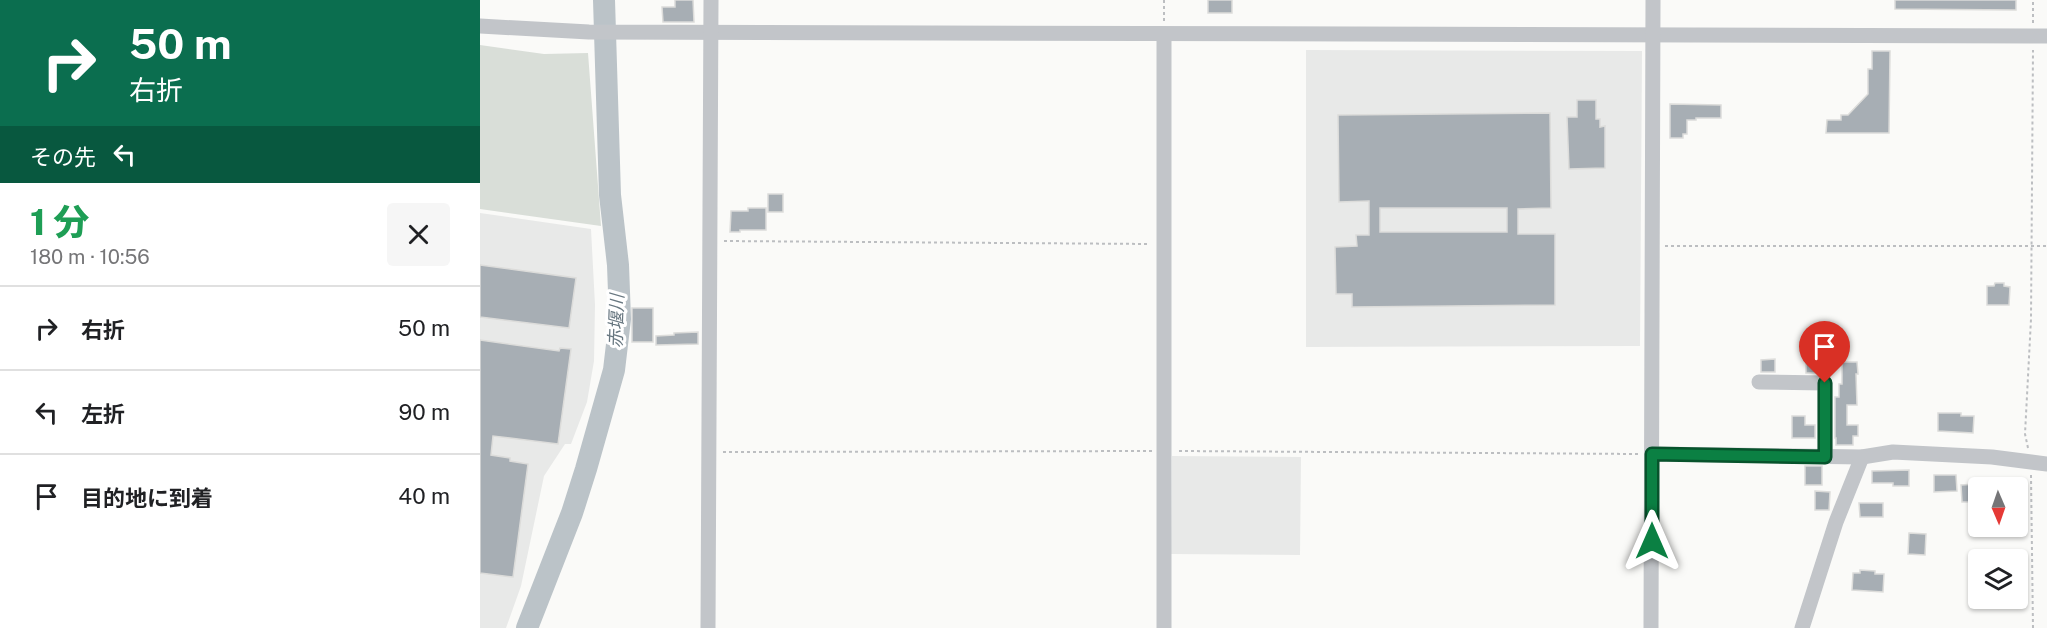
<!DOCTYPE html>
<html lang="ja">
<meta charset="utf-8">
<style>
:root{--surface:#fff;--page:#f6f6f6;--text:#202124;--muted:#757577;--line:#e0e0e0}
body{margin:0;font-family:"Public Sans","Noto Sans JP",sans-serif;background:var(--page);color:var(--text);height:100vh;display:flex;flex-direction:column;font-size:22px;white-space:nowrap}
*{box-sizing:border-box;margin:0}
p{font-size:20px;color:var(--muted)}
.icon{flex:none;width:33px;height:33px;fill:none;stroke:currentColor;stroke-width:2;stroke-linecap:round;stroke-linejoin:round}
.map{position:relative;flex:1;overflow:hidden}
.side{display:flex;flex-direction:column;background:var(--surface);width:480px}
.side>*{flex:none}
.guide{background:#0b6e4f;color:#fff;overflow:hidden}
.needle{width:39px;rotate:178deg}
.tools{position:absolute;left:1488px;top:477px;display:grid;gap:12px}
.tools a{display:grid;place-items:center;width:60px;height:60px;border-radius:6px;background:var(--surface);box-shadow:0 2px 4px #0004;font-size:30px}
.pin{position:absolute;display:grid;place-items:center;width:51px;height:51px;color:#fff;margin:-62px -26px;border-radius:50% 50% 50% 0;rotate:-45deg;box-shadow:0 0 6px #0007}
.pin .icon{rotate:45deg}
.me{position:absolute;width:66px;margin:-33px;rotate:0deg;stroke-linejoin:round;filter:drop-shadow(0 0 4px #0008)}
.turn{display:flex;align-items:center;gap:21px;height:126px;padding:0 30px;font-size:27px}
.turn .icon{width:78px;height:78px;stroke-width:2.5}
.turn b{display:block;font-size:42px;line-height:51px}
.then{display:flex;align-items:center;height:57px;padding:0 30px;background:#0003;gap:12px;font-size:22px}
.round{display:grid;place-items:center;flex:none;width:63px;height:63px;border-radius:6px;background:var(--page)}
.overview{display:flex;align-items:center;justify-content:space-between;height:102px;padding:0 30px}
h1{font-size:36px;font-weight:800;line-height:45px;color:#1e9e55}
ul{padding:0;list-style:none}
li{display:flex;align-items:center;gap:18px;height:84px;padding:0 30px;border-top:2px solid var(--line)}
li div{flex:1}
li b{display:block;font-size:22px}
li em{font-style:normal}
main{display:flex;flex:1;min-height:0}
.map>svg:first-child{display:block}
</style>
<main>
<section class="side">
<div class="guide">
<div class="turn"><svg class="icon" aria-label="right" viewBox="0 0 24 24"><path d="M7 20v-9h11M14 6l5 5-5 5"/></svg><div><b>50 m</b>右折</div></div>
<div class="then">その先<svg class="icon" aria-label="left" viewBox="0 0 24 24"><path d="M17 20v-9H6M10 6l-5 5 5 5"/></svg></div>
</div>
<div class="overview"><div><h1>1 分</h1><p>180 m · 10:56</p></div><a class="round"><svg class="icon" aria-label="close" viewBox="0 0 24 24"><path d="M6 6l12 12M18 6L6 18"/></svg></a></div>
<ul>
<li><svg class="icon" aria-label="right" viewBox="0 0 24 24"><path d="M7 20v-9h11M14 6l5 5-5 5"/></svg><div><b>右折</b></div><em>50 m</em></li>
<li><svg class="icon" aria-label="left" viewBox="0 0 24 24"><path d="M17 20v-9H6M10 6l-5 5 5 5"/></svg><div><b>左折</b></div><em>90 m</em></li>
<li><svg class="icon" aria-label="arrive" viewBox="0 0 24 24"><path d="M6 21V4h12l-3 4 3 4H6"/></svg><div><b>目的地に到着</b></div><em>40 m</em></li>
</ul>
</section>
<div class="map">
<svg width="1567" height="628" viewBox="0 0 1567 628">
<rect width="100%" height="100%" fill="#fafaf8"/>
<g fill="#e8e9e8">
<polygon points="826,50 1162,51 1160,346 826,347"/>
<polygon points="0,213 111,229 115,305 114,361 107,402 91,444 85,444 64,476 41,586 26,628 0,628"/>
<polygon points="692,456 821,457 820,555 691,554"/>
</g>
<polygon fill="#d9ded8" points="0,45 64,54 108,53 121,226 0,209"/>
<g fill="none" stroke-linecap="round" stroke-linejoin="round">
<polyline stroke="#bbc3c8" stroke-width="22" points="47,628 92,513 106,469 134,370 140,319 138,265 130,195 124,0"/>
</g>
<g fill="#a7aeb4" stroke="#dcdcda" stroke-width="1.5" fill-rule="evenodd">
<polygon points="195,0 213,0 214,22 183,22 182,7 195,7"/>
<rect x="728" y="0" width="24" height="13"/>
<polygon points="1415,0 1536,0 1536,10 1415,9"/>
<polygon points="1392,51 1410,51 1409,133 1346,133 1347,120 1361,120 1361,115 1368,115 1388,94 1388,69 1392,69"/>
<polygon points="1097,100 1116,100 1116,119 1120,119 1120,127 1125,126 1125,168 1089,169 1087,117 1097,117"/>
<polygon points="1190,104 1241,105 1241,118 1216,118 1216,120 1207,120 1207,134 1203,134 1203,138 1190,138"/>
<path d="M 1070,113 L 1071,208 L 1038,209 L 1038,234 L 1075,234 L 1075,305 L 872,307 L 872,294 L 856,294 L 855,247 L 877,246 L 876,235 L 889,235 L 889,201 L 859,202 L 858,115 ZM 900,208 L 1027,208 L 1027,232 L 900,232 Z"/>
<rect x="288" y="194" width="15" height="18"/>
<polygon points="268,208 286,208 286,230 260,230 260,232 250,232 251,211 268,211"/>
<polygon points="0,265 96,278 89,328 0,317"/>
<polygon points="1515,283 1524,283 1524,286 1530,287 1529,305 1507,305 1507,286 1514,286"/>
<rect x="152" y="308" width="21" height="34"/>
<polygon points="218,332 218,344 176,345 176,336 194,335 194,333"/>
<polygon points="0,340 79,351 80,348 91,349 78,444 13,436 11,455 30,458 30,461 48,464 33,577 0,573"/>
<rect x="1326" y="357" width="12" height="16"/>
<polygon points="1295,359 1295,372 1281,372 1281,360"/>
<polygon points="1362,362 1377,362 1378,374 1376,374 1377,405 1367,405 1367,425 1378,425 1378,436 1373,436 1373,445 1356,445 1356,438 1355,438 1355,397 1359,397 1359,384 1362,384"/>
<polygon points="1458,413 1481,413 1481,416 1494,416 1493,433 1458,431"/>
<polygon points="1312,416 1325,416 1325,425 1335,425 1335,438 1312,438"/>
<rect x="1325" y="466" width="17" height="19"/>
<polygon points="1429,470 1429,486 1413,486 1413,483 1392,483 1392,471"/>
<polygon points="1454,475 1476,475 1477,491 1454,492"/>
<polygon points="1498,484 1498,502 1482,502 1481,485"/>
<polygon points="1335,491 1350,492 1349,510 1335,510"/>
<polygon points="1379,503 1403,503 1403,517 1380,517"/>
<polygon points="1429,533 1446,534 1445,555 1428,554"/>
<polygon points="1380,570 1395,571 1395,574 1404,574 1403,592 1372,590 1373,573 1380,573"/>
</g>
<g fill="none" stroke-linecap="round" stroke-linejoin="round">
<g stroke="#bcbec1" stroke-width="2" stroke-dasharray="3 3" stroke-linecap="butt">
<polyline points="684,0 684,21"/>
<polyline points="1553,23 1553,0"/>
<polyline points="244,241 670,244"/>
<polyline points="1185,246 1567,246"/>
<polyline points="1548,448 1545,434 1551,319 1553,50"/>
<polyline points="699,451 1158,454"/>
<polyline points="243,452 672,451"/>
<polyline points="1551,475 1553,628"/>
</g>
<g stroke="#c2c5c9" stroke-width="15">
<polyline points="0,26 109,32 1567,36"/>
<polyline points="1279,382 1345,383 1345,457"/>
<polyline points="1172,454 1382,457 1413,452 1512,457 1567,464"/>
<polyline points="228,628 231,0"/>
<polyline points="684,628 684,34"/>
<polyline points="1171,628 1173,0"/>
<polyline points="1322,628 1356,522 1382,457"/>
</g>
</g>
<g fill="none" stroke-linecap="round" stroke-linejoin="round">
<g stroke="#07532c" stroke-width="15">
<polyline id="route" points="1172,541 1172,454 1345,457 1345,383"/>
</g>
<use href="#route" stroke="#0b8043" stroke-width="10"/>
</g>
<g text-anchor="middle" dominant-baseline="central" stroke-width="6" stroke-linejoin="round" paint-order="stroke">
<g font-size="18" font-style="italic" fill="#687780" stroke="#fff">
<text transform="translate(136 321) rotate(-88)">赤堰川</text>
</g>
</g>
</svg>
<div class="tools">
<a><svg class="needle" viewBox="-14 -14 28 28"><path d="M0-13l5 13h-10z" fill="#e53935"/><path d="M0 13l5-13h-10z" fill="#757577"/></svg></a>
<a><svg class="icon" aria-label="layers" viewBox="0 0 24 24"><path d="M12 4l9 5-9 5-9-5zM3 14l9 5 9-5"/></svg></a>
</div>
<div class="pin" style="left:1345px;top:383px;background:#d93025"><svg class="icon" aria-label="arrive" viewBox="0 0 24 24"><path d="M6 21V4h12l-3 4 3 4H6"/></svg></div>
<svg class="me" style="left:1172px;top:541px" viewBox="-20 -20 40 40"><path d="M0-17L14 15 0 8-14 15z" fill="#0b8043" stroke="#fff" stroke-width="4"/></svg>
</div>
</main>
